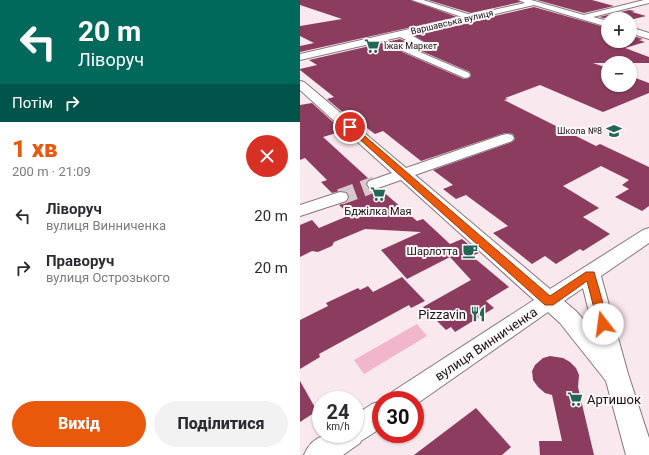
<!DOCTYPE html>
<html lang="uk">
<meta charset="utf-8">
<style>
:root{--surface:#fff;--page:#f2f2f3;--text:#2b2b33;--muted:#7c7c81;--accent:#ea580c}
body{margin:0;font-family:Roboto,sans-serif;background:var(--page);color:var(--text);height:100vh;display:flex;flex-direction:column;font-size:15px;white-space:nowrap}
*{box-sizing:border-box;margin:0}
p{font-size:13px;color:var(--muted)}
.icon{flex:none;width:22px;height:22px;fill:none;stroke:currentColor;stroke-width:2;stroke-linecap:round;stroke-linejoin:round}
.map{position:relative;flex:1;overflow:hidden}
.panel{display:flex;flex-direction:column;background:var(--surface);width:300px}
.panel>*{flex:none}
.guide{background:#00695c;color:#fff;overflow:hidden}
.controls{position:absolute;left:301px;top:12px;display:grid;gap:8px}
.controls a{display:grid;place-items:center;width:36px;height:36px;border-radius:50%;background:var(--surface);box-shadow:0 1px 3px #0004;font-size:20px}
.speed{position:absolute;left:12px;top:391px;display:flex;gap:8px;font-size:20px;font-weight:700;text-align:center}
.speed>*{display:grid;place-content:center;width:52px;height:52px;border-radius:50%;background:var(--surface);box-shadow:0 1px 3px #0004;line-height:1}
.speed small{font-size:10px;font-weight:400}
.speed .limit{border:6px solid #d22;background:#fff;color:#111}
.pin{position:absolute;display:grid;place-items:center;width:34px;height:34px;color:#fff;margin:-17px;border:2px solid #fff;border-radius:50%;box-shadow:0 1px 4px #0007}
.me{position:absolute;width:44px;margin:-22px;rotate:345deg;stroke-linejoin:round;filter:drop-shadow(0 0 3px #0008)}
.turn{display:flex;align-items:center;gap:14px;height:84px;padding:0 12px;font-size:18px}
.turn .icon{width:52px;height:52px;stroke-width:2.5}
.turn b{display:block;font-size:28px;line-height:34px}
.then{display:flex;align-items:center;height:38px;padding:0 12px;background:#0003;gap:8px;font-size:15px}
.round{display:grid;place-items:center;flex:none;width:42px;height:42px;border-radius:21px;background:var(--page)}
.summary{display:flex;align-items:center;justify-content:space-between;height:68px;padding:0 12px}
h1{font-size:24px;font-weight:800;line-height:30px;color:var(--accent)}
.cta{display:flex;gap:8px;margin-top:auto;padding:8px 12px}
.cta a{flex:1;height:46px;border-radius:24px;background:var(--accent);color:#fff;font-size:16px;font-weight:800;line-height:46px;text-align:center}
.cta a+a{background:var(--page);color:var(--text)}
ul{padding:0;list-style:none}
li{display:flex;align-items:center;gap:12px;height:52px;padding:0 12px}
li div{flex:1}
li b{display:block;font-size:15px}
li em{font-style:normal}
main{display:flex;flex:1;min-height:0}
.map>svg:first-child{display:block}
</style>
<main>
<section class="panel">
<div class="guide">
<div class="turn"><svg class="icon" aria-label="left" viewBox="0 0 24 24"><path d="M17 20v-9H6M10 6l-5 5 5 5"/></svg><div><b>20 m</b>Ліворуч</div></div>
<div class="then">Потім<svg class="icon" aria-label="right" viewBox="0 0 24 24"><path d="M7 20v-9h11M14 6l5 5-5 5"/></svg></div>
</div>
<div class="summary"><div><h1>1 хв</h1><p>200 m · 21:09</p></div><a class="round" style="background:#d93025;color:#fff"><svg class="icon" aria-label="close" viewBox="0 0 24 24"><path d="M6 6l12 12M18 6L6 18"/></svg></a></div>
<ul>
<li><svg class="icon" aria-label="left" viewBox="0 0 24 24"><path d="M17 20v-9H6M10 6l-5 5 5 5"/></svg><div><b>Ліворуч</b><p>вулиця Винниченка</p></div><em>20 m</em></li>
<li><svg class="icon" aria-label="right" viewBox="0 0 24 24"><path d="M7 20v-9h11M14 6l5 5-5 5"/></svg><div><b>Праворуч</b><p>вулиця Острозького</p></div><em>20 m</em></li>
</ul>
<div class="cta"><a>Вихід</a><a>Поділитися</a></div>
</section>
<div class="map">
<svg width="349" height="455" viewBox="0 0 349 455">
<rect width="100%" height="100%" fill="#f9e8ee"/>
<polygon fill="#f1b6cb" points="117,324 127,336 64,374 54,360"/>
<g fill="#8c3d5f">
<polygon points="0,0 111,0 157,17 0,52 0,46 14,43 0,36 0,26 42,19 0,5"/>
<polygon points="128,0 218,0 221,2 171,13"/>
<polygon points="237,0 292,0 314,6 284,13"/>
<polygon points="234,7 308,28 308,41 330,41 330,35 343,39 339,40 345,42 325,48 349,57 349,63 293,63 308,68 308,85 330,85 330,76 349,83 349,93 303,112 240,85 205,98 208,99 204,100 296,146 300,144 349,167 349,206 342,211 315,197 329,189 322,185 329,180 301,166 263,186 299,208 283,217 310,234 283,251 280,249 256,264 245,256 232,264 193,233 208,226 166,195 156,199 143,189 153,185 133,170 212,142 215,139 213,134 207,133 202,134 121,161 83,131 75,134 63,125 59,126 27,99 34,97 0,70 0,69 17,65 9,60 100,39 111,44 100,48 102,52 164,79 169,78 171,76 170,72 119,50 122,49 126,43 113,35"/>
<polygon points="329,10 335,11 332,12 346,16 330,20 308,19 299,17"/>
<polygon points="12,103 43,131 23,137 69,179 66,183 68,188 75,190 80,189 117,221 123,219 150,244 162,239 179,253 172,256 209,287 186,301 194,308 155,332 151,327 146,330 123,307 171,280 150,257 107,279 81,250 121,232 65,229 34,242 32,246 18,252 12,251 0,257 0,225 12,220 19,228 50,215 39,205 47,202 49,198 47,192 40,191 32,193 21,182 27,180 5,158 0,160 0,105"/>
<polygon points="102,277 125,301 111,308 109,305 19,354 20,357 0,369 0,320 28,306 26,303 58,288 60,290 68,286 73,292"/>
<polygon points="250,356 263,358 270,362 276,368 279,375 278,387 294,455 240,455 239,441 262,441 252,395 245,393 238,387 233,380 232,371 235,365 243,358"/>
<polygon points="0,381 17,411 0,422"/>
<polygon points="176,408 211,447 202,455 114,455"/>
</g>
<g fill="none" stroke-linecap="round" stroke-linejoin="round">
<polyline stroke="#d7c8cd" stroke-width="16" stroke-dasharray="16 8" stroke-linecap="butt" points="40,197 75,184"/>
<g stroke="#86787d" stroke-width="2">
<g id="minor">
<polygon points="112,0 123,0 171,15 225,3 219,0 231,0 284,15 344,0 349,0 349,3 293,17 308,21 308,27 234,5 109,34 125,43 121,48 115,50 169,73 170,75 169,77 165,78 103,51 101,49 103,47 115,44 100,37 0,60 0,54 162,17"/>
<polygon points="330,27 349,33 349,39 330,33"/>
<path d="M 0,81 L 4,82 L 106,168 L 202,135 L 207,134 L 212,135 L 214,138 L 212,141 L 115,175 L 250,289 L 343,230 L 349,228 L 349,243 L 301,276 L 328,374 L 349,438 L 349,455 L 326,455 L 306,381 L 260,323 L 248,312 L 115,405 L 115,400 L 88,400 L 92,392 L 234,300 L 101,180 L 75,189 L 69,187 L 67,184 L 69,181 L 92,173 L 0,90 ZM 283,288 L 294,332 L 276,311 L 264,301 Z"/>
<polygon points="40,192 46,193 48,197 46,201 0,216 0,205"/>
<path d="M 81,401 L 81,428 L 61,441 L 60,443 L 43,455 L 4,455 C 14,431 33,434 55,434 L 55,415 L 72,404 Z"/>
</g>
</g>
<use href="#minor" fill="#fff" fill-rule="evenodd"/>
</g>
<polygon fill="#ea580c" stroke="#983908" points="47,125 52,125 250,296 286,272 294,272 309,324 307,327 303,328 299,327 298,324 287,281 253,305 245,305 47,128"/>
<defs>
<g id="supermarket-bare" transform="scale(1.2)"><path d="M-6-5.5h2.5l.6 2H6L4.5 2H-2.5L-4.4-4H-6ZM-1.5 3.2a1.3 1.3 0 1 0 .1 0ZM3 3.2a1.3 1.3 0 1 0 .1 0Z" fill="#226656" stroke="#fff8fb" stroke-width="2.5" paint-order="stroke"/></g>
<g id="school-bare" transform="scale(1.2)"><path d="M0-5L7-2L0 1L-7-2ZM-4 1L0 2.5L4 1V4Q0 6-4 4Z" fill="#226656" stroke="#fff8fb" stroke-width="2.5" paint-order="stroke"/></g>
<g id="cafe-bare" transform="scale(1.2)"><path d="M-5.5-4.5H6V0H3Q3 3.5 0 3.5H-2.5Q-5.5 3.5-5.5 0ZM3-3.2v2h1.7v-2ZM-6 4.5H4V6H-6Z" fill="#226656" stroke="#fff8fb" stroke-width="2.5" paint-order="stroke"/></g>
<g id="restaurant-bare" transform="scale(1.2)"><path d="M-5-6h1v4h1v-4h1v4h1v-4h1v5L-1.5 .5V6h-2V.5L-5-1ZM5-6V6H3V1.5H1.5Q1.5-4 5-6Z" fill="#226656" stroke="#fff8fb" stroke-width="2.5" paint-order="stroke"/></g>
</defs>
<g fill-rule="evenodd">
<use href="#supermarket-bare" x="72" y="46"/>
<use href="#school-bare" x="314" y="131"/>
<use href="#supermarket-bare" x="78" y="194"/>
<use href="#cafe-bare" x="170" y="251"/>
<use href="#restaurant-bare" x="178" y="314"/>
<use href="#supermarket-bare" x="275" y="399"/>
</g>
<g text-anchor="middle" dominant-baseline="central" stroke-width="4" stroke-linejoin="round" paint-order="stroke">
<g font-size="9" fill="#171113" stroke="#fff8fb">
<text transform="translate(152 22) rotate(-13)">Варшавська вулиця</text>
</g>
<g font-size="9" fill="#171113" stroke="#fff8fb" text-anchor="start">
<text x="84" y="46">Їжак Маркет</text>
<text x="302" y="131" text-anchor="end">Школа №8</text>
</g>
<g font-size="11" fill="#171113" stroke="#fff8fb">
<text x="78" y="211">Бджілка Мая</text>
<text x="158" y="251" text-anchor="end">Шарлотта</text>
</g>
<g font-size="13" fill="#171113" stroke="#fff8fb" text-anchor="end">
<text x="166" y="314">Pizzavin</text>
<text x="287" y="399" text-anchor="start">Артишок</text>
</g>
<g font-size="13" fill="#171113" stroke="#fff8fb">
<text transform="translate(186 344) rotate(-34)">вулиця Винниченка</text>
</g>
</g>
</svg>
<div class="controls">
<a>+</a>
<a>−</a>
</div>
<div class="speed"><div>24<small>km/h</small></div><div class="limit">30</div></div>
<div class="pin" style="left:50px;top:127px;background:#d93025"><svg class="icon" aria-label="arrive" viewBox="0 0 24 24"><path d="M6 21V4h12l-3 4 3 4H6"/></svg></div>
<svg class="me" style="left:303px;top:324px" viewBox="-20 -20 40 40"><circle r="19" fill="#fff"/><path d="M0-13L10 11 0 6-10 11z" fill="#ea580c"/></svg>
</div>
</main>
